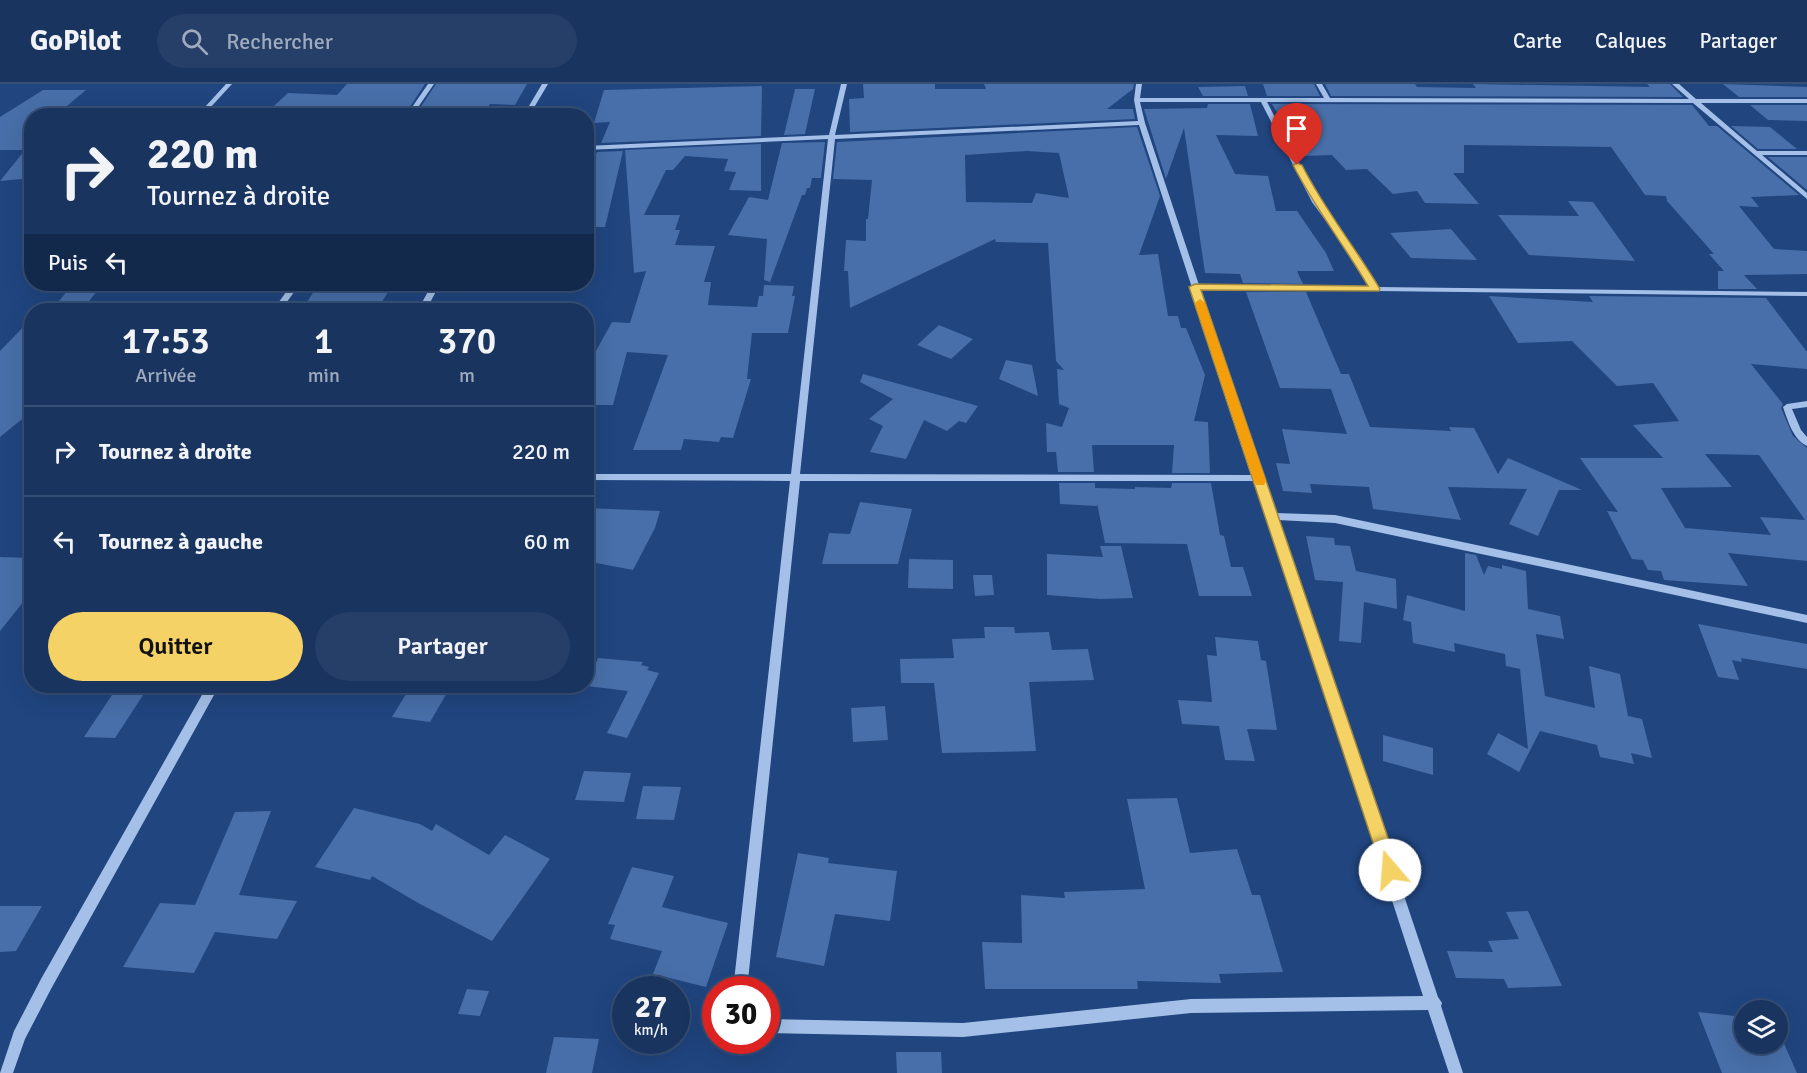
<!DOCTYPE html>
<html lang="fr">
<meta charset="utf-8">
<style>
:root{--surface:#18345f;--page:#253f68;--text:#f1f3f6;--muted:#9faabd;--line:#364f74;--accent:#f5d265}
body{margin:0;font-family:Signika,sans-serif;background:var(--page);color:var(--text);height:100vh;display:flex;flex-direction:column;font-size:22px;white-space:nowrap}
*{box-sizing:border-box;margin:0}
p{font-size:20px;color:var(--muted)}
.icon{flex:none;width:33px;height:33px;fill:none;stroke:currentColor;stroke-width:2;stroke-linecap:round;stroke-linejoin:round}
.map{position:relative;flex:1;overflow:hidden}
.sheet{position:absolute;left:24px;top:219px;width:570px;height:390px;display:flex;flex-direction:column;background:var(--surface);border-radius:24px;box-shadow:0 6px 24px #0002,0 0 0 2px var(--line)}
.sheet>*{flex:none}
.top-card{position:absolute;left:24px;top:24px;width:570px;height:183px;border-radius:24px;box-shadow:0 6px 24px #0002,0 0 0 2px var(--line);background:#18345f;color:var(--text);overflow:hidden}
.controls{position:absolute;left:1734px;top:916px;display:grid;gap:12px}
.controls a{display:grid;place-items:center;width:54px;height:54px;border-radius:50%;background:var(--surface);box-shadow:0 6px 24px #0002,0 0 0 2px var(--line);font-size:30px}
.speed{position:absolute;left:612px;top:892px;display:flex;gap:12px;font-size:30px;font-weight:700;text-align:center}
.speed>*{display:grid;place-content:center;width:78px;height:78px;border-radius:50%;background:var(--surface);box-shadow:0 6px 24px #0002,0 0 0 2px var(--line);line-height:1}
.speed small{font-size:15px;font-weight:400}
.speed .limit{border:9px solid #d22;background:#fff;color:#111}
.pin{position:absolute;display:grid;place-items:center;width:51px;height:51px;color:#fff;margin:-62px -26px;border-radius:50% 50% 50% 0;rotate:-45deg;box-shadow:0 0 6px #0007}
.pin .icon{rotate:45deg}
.me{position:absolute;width:66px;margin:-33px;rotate:342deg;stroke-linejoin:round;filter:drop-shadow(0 0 4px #0008)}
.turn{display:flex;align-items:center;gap:21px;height:126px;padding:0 24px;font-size:27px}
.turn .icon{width:78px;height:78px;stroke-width:2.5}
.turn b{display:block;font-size:42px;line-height:51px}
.then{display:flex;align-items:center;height:57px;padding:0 24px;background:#0003;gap:12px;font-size:22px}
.eta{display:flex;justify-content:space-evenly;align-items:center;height:102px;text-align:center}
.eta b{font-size:36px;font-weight:600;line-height:42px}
.action{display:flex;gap:12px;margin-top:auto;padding:12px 24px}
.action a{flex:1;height:69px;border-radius:36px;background:var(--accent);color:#111;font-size:24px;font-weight:600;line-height:69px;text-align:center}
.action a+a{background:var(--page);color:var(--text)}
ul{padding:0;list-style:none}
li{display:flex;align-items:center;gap:18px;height:90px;padding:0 24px;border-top:2px solid var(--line)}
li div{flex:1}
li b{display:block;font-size:22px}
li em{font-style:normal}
header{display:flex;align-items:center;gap:36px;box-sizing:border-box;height:84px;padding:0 30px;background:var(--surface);border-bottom:2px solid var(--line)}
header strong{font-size:28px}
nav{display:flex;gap:33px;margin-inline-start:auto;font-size:21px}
.search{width:420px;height:54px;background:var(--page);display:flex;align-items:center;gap:15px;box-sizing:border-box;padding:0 21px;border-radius:33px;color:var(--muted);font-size:22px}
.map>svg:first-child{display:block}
</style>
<header>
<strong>GoPilot</strong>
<div class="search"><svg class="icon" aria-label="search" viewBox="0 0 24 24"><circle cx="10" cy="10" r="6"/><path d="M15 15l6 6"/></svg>Rechercher</div>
<nav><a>Carte</a><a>Calques</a><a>Partager</a></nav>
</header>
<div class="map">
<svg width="1807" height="989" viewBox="0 0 1807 989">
<rect width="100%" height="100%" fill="#20457f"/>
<g fill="#486fa9" fill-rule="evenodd">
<polygon points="347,0 425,0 407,27 385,26 380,32 263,32 288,9 337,11"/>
<polygon points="436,0 527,0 515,21 490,20 484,30 418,27"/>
<polygon points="863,0 935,0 935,5 986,5 984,0 1134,0 1133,5 1107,25 1133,25 1135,35 850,48 849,15 864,14"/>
<polygon points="1263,0 1314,0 1320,12 1267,12"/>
<polygon points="1325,0 1415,0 1417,3 1476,4 1473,0 1650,3 1647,0 1670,0 1683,13 1331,12"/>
<polygon points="1723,0 1807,3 1807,13 1739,13"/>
<polygon points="762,2 761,52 601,59 610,38 594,39 604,6"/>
<polygon points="1245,2 1248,12 1203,12 1198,3"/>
<polygon points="795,5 815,5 805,50 784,51"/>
<polygon points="43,6 86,6 55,32 32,32 32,94 0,97 25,66 0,66 0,33"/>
<polygon points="1208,20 1250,20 1258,52 1216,51 1235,90 1268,92 1276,127 1297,127 1326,169 1334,187 1297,187 1303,200 1243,199 1240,190 1205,189 1184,44 1166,95 1144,25 1207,24"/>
<polygon points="1272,20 1692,21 1709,42 1717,42 1799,111 1751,113 1759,123 1739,122 1774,165 1807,167 1807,190 1744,191 1757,205 1718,205 1718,187 1724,187 1709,170 1714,170 1667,117 1666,112 1645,111 1611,63 1464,61 1464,89 1453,89 1479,120 1425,119 1417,107 1393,110 1367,85 1346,86 1332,71 1303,72"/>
<polygon points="1750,21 1807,21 1807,37 1768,36"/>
<polygon points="1731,42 1770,43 1797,65 1758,65"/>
<path d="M 1137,43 L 1160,112 L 1139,171 L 1158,170 L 1168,232 L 1178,232 L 1181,244 L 1186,244 L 1205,291 L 1194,337 L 1208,338 L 1210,389 L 1172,389 L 1174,361 L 1092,361 L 1094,388 L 1058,388 L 1056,368 L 1047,368 L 1046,339 L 1062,343 L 1069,324 L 1059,320 L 1057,285 L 1064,286 L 1056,277 L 1048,159 L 996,158 L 995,155 L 850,224 L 848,187 L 844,187 L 846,156 L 866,157 L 866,135 L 868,135 L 872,96 L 833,95 L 837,58 ZM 1027,67 L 1059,69 L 1069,114 L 1036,109 L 1032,119 L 966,118 L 965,71 Z"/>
<polygon points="825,58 821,94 812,94 810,104 807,104 805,111 802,111 770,198 764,196 767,155 728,151 749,113 768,116 782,59"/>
<polygon points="761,60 761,107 729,106 736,88 724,87 728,75 685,72 673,86 666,86 644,131 680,131 675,146 680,146 675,161 715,162 704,198 711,198 708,221 757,223 759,212 763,212 764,201 794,202 792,212 795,212 788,249 752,249 747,295 751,295 733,354 721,353 719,358 684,355 681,366 633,366 668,271 627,268 613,321 586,321 586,285 612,238 630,239 646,187 634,189 625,66"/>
<polygon points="623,67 605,143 586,143 586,94 597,68"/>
<polygon points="1768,73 1807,73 1807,106"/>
<polygon points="1568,117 1593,118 1635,177 1529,171 1498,131 1579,132"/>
<polygon points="1451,145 1477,176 1411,174 1390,149"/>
<polygon points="73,200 103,200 84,223 54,223"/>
<polygon points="336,200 393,200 377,226 302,226 316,204 333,204"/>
<polygon points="1246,208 1306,208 1341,290 1349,290 1370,343 1451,347 1449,343 1474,344 1498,390 1508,374 1582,406 1559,406 1538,452 1509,440 1527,405 1448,403 1461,436 1373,425 1369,403 1310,400 1312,409 1283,407 1276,379 1290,380 1282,345 1347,350 1331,305 1280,304"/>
<path d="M 1489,212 L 1593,218 L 1589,212 L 1766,214 L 1807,268 L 1807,285 L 1751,280 L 1783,320 L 1781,324 L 1793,352 L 1807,364 L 1807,477 L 1728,469 L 1748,502 L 1664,496 L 1661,487 L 1648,486 L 1643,476 L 1632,475 L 1607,427 L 1618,428 L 1580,374 L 1663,374 L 1633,341 L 1679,337 L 1653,299 L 1617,302 L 1572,257 L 1518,259 ZM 1705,370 L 1759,371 L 1805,436 L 1760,433 L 1771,451 L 1685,444 L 1661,404 L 1732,403 Z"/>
<polygon points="32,234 32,327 0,353 0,267"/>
<polygon points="939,241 973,255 951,275 917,261"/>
<polygon points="1006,276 1032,281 1038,312 999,295"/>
<polygon points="863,290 939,311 978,322 966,339 959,337 947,347 924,336 906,375 870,368 883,342 869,335 893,315 860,298"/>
<polygon points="1059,399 1095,399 1095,404 1135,405 1135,403 1171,404 1172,399 1211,399 1220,451 1224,452 1231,483 1243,483 1252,512 1199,512 1187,460 1105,459 1097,419 1097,422 1060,420"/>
<polygon points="860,418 912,425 898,480 822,480 829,449 850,450"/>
<polygon points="586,424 660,427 655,444 633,486 586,477"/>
<polygon points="1306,452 1334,454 1335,461 1350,462 1356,487 1396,495 1397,525 1364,518 1361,559 1339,557 1343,498 1315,496"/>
<polygon points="1100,462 1121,462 1133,514 1100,515 1047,511 1047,470 1103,473"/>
<polygon points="1465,469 1476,471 1484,491 1488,482 1502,485 1502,481 1526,487 1528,525 1560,532 1564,555 1536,550 1545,612 1595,624 1589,582 1620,590 1628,632 1642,635 1652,674 1631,669 1634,680 1600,673 1597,661 1540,647 1519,688 1487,670 1498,649 1528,665 1520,585 1506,582 1505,570 1454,559 1455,568 1413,559 1411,538 1403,536 1407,511 1465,527"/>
<polygon points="0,473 32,474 32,507 0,547"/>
<polygon points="909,475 953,476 953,505 908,504"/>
<polygon points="973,491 992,491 994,511 975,512"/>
<polygon points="1698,540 1807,560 1807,585 1741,574 1742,578 1732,576 1739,596 1718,593"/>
<polygon points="984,543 1014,543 1015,549 1049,548 1052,566 1088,565 1094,596 1029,598 1036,667 942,669 934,599 901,599 900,575 954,574 952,555 985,554"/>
<polygon points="1215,553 1258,557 1261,576 1266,577 1277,646 1247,645 1255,677 1225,676 1219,642 1182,640 1178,616 1212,618 1207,571 1217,572"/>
<polygon points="598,574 643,578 641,581 649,583 647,586 659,589 627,654 607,649 628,607 587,602"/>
<polygon points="118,602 149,602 115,654 84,653"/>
<polygon points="411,602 451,602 430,638 392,633"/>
<polygon points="885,622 888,656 853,658 851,624"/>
<polygon points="1383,651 1433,664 1433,691 1383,677"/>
<polygon points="584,687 631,689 624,718 575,716"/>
<polygon points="643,702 681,703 674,736 636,735"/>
<polygon points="1177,714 1190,769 1237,765 1252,811 1260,811 1283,888 1219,890 1221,899 1137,897 1138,905 985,905 982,858 1022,859 1021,811 1065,814 1064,808 1145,805 1127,715"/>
<polygon points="354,724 420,740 432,747 436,740 489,771 505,751 550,775 492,857 420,820 372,792 370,796 315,783"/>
<polygon points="271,727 239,811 297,817 277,855 215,848 194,889 123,883 160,819 195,821 235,728"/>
<polygon points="798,769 829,774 828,779 897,787 890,837 835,830 824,882 776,873"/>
<polygon points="632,783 674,792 662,823 728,839 706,903 653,890 662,867 610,855 615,841 608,840"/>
<polygon points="0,822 42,822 16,867 0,868"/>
<polygon points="1528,827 1562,902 1508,904 1504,895 1456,894 1447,867 1493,868 1488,857 1519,855 1506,828"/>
<polygon points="467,905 489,907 480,932 458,930"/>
<polygon points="1698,928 1744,933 1744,960 1778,960 1778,946 1797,989 1722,989"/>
<polygon points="554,953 599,955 592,989 546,989"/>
<polygon points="896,968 941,968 942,989 897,989"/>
</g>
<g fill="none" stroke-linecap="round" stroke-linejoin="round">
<g fill="#a4c0e8" fill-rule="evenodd">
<polygon points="226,0 232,0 209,25 207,32 201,32 204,24"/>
<polygon points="428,0 434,0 412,32 406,32"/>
<polygon points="542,0 548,0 529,32 523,32"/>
<path d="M 841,0 L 847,0 L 835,51 L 1138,37 L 1134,16 L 1136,0 L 1142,0 L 1140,14 L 1324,14 L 1316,0 L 1322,0 L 1330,14 L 1689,15 L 1672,0 L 1679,0 L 1696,15 L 1807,15 L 1807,19 L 1701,19 L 1757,67 L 1807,67 L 1807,71 L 1762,71 L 1807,109 L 1807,115 L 1693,19 L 1267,18 L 1319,118 L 1361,174 L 1378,203 L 1807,208 L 1807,212 L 1201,205 L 1276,429 L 1335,431 L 1807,531 L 1807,539 L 1335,439 L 1278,436 L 1438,913 L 1442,919 L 1441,922 L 1463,989 L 1449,989 L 1428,926 L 1191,929 L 963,953 L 766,949 L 766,935 L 963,939 L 1191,915 L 1423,912 L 1256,397 L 800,397 L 747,906 L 733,906 L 790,397 L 586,396 L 586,390 L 791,390 L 828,55 L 586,66 L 586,62 L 829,51 ZM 1140,18 L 1261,18 L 1312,118 L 1353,174 L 1370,203 L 1199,201 L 1145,39 ZM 1139,41 L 1253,391 L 800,390 L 835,55 Z"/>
<polygon points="292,200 300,200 281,226 273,226"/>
<polygon points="432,200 440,200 426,226 418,226"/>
<path d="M 1807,317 L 1807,323 L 1792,325 L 1801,346 L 1807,353 L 1807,362 C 1793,355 1788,337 1783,323 L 1787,320 Z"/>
<polygon points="207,602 219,602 51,905 25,955 13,989 0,989 14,947 41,895"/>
</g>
</g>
<path fill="#f5d265" stroke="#9f8842" stroke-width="1.5" d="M 1297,79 L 1302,81 C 1324,125 1355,163 1380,205 L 1379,207 L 1201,206 L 1399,786 L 1396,792 L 1390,795 L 1384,792 L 1382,786 L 1189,203 L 1195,200 L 1368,202 C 1344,161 1315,124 1293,81 Z"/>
<polygon fill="#f59e0b" points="1200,215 1205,219 1266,397 1264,401 1256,401 1254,397 1195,219"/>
</svg>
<div class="controls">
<a><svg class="icon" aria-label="layers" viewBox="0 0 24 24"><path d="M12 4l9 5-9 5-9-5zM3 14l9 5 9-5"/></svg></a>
</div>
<div class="speed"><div>27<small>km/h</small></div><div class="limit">30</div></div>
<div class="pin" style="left:1297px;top:81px;background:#d93025"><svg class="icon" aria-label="arrive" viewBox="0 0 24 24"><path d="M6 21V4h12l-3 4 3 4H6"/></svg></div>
<svg class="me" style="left:1390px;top:786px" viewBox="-20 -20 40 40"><circle r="19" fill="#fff"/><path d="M0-13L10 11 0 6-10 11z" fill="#f5d265"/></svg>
<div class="top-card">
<div class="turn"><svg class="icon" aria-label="right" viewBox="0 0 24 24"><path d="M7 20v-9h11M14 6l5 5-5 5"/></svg><div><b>220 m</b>Tournez à droite</div></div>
<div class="then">Puis<svg class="icon" aria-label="left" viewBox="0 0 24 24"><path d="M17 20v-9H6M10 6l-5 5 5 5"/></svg></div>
</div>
<section class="sheet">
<div class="eta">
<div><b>17:53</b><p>Arrivée</p></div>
<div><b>1</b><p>min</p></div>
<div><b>370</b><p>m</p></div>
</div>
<ul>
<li><svg class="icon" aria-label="right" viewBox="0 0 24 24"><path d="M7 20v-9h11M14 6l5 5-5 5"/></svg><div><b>Tournez à droite</b></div><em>220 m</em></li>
<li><svg class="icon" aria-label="left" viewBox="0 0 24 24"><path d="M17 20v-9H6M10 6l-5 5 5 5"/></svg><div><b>Tournez à gauche</b></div><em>60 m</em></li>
</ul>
<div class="action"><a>Quitter</a><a>Partager</a></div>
</section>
</div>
